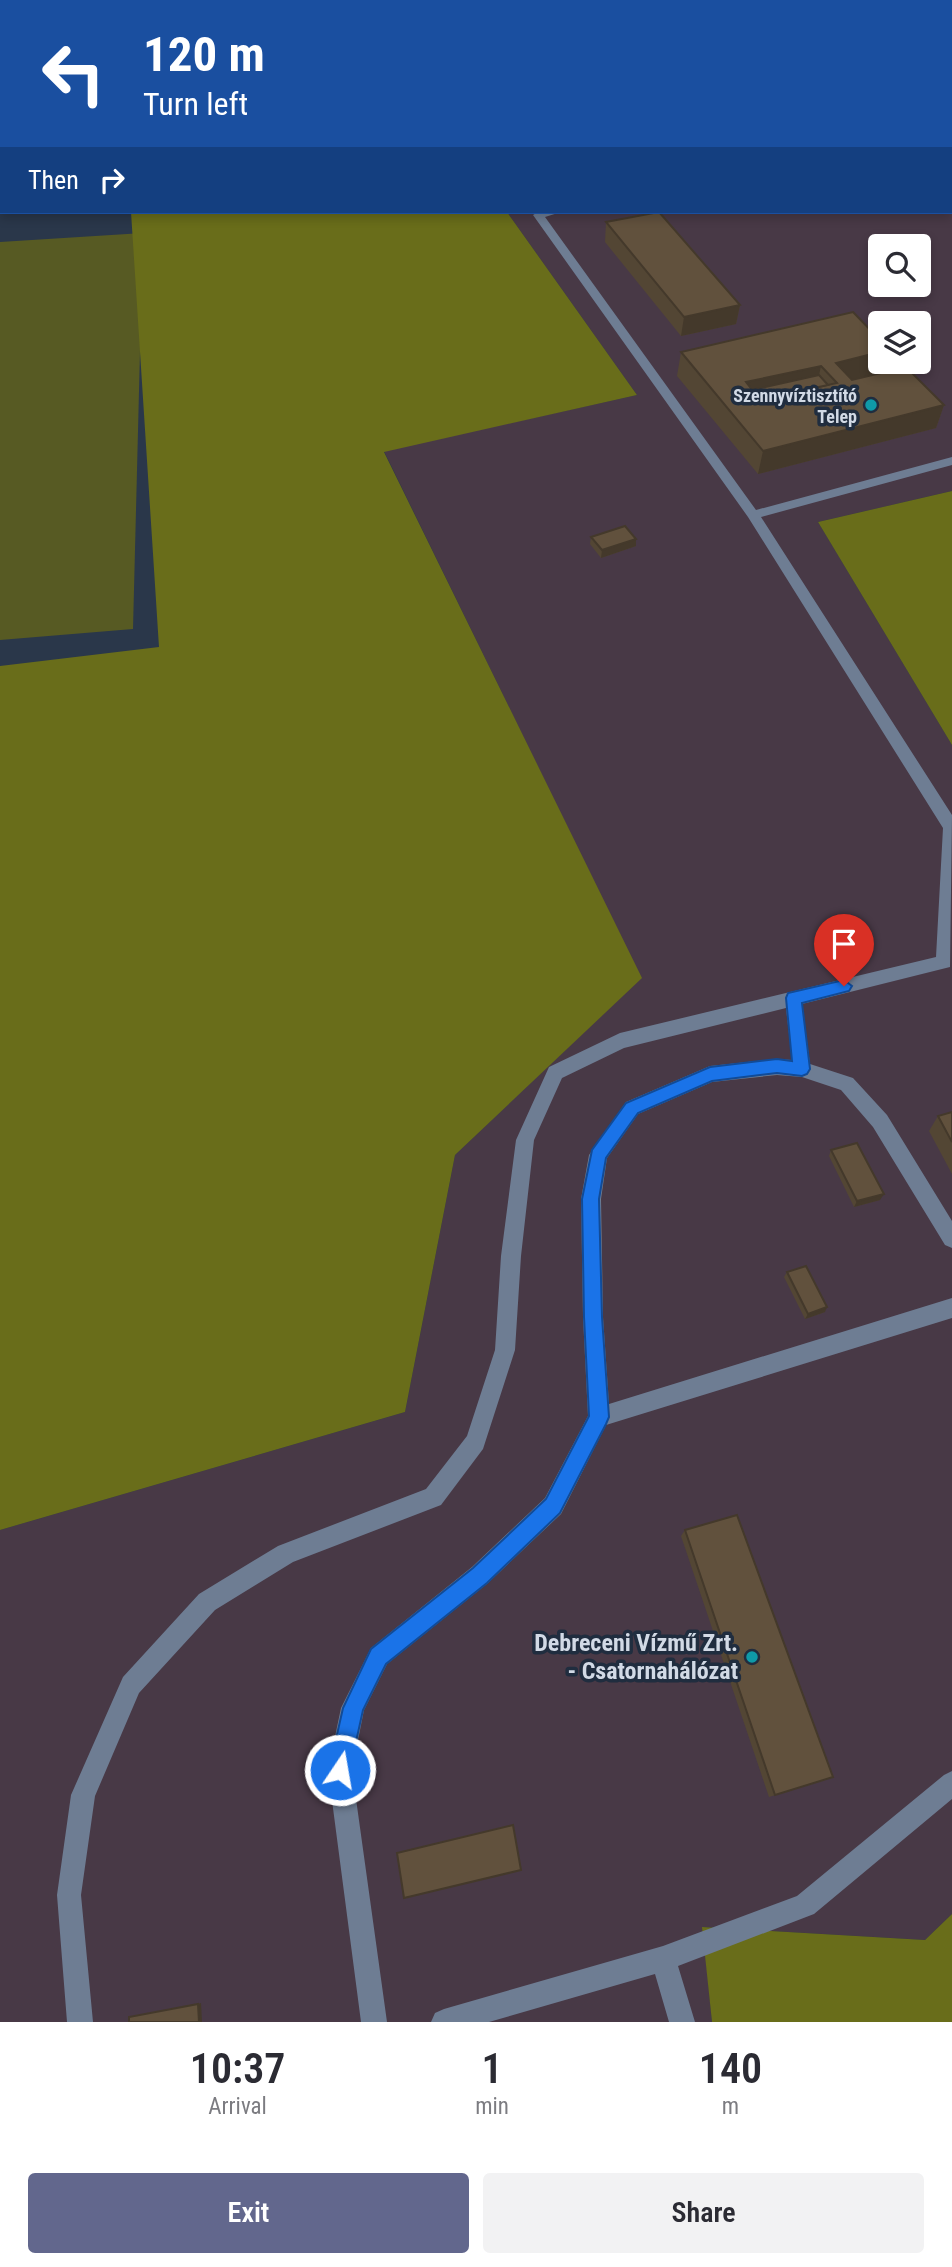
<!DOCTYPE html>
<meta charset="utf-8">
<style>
:root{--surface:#fff;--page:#f2f2f3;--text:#2b2b33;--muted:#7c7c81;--accent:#62678d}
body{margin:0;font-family:"Roboto Condensed",sans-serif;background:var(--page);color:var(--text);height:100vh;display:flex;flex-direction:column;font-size:26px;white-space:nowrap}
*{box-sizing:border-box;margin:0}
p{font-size:23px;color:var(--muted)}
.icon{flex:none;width:38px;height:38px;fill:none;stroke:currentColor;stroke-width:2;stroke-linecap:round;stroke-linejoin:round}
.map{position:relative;height:2022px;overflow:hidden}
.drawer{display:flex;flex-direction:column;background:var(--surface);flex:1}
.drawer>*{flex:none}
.banner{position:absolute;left:0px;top:0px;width:952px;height:214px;box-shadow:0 4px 10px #0003;background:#1a4fa0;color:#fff;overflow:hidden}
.tools{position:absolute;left:868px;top:234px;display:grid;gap:14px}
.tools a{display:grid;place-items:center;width:63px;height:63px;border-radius:7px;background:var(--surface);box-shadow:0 4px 10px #0003;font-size:35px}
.pin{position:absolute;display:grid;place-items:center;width:60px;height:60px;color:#fff;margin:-72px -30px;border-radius:50% 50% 50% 0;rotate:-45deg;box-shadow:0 0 7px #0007}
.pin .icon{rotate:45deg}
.me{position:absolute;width:77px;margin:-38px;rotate:12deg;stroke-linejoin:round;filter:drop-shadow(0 0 5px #0008)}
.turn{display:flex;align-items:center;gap:24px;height:147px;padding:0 28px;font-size:32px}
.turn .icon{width:91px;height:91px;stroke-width:2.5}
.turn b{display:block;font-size:49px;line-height:60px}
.then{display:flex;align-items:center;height:66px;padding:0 28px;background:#0003;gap:14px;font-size:26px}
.eta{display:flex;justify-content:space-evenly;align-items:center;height:119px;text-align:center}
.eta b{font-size:42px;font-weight:600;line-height:49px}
.cta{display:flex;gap:14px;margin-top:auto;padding:14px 28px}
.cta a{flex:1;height:80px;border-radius:7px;background:var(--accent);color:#fff;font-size:28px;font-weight:600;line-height:80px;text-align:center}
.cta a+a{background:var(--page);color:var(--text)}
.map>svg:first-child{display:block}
</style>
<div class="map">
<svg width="952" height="2022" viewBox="0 0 952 2022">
<rect width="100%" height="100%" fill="#2a374a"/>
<path fill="#483946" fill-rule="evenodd" d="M 792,0 L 952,0 L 952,491 L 818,522 L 952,745 L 952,1914 L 925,1940 L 703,1927 L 712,2022 L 0,2022 L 0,1530 L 405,1412 L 455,1155 L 641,978 L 384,451 L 637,395 L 507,212 L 950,212 L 950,2 ZM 880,247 L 919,247 L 919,285 L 880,285 ZM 880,324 L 919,324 L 919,362 L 880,362 Z"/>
<polygon fill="#575a23" points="143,233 133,629 0,640 0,242"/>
<g fill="#696d1a">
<polygon points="0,0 792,0 794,2 2,2 0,55"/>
<polygon points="131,212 507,212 637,395 384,452 642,978 455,1155 405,1412 0,1530 0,666 159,647"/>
<polygon points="952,491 952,745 818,522"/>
<polygon points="952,1914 952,2022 712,2022 702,1927 925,1940"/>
</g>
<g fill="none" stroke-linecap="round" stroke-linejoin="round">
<g fill="#6e7d93" fill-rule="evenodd">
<polygon points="917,0 925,0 926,2 917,2"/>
<polygon points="950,26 952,27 952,33 950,32"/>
<rect x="950" y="135" width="2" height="6"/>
<polygon points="561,212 545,217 756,510 952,457 952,465 761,517 952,815 950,967 802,1004 810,1064 853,1078 887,1115 952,1221 952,1248 945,1245 873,1127 841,1090 802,1077 777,1075 712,1082 638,1114 607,1158 601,1199 603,1317 609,1404 952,1298 952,1318 606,1425 561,1514 488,1583 387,1664 364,1710 352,1770 387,2022 361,2022 328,1770 341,1708 371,1648 472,1567 545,1498 588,1416 583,1317 581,1199 589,1155 626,1102 710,1066 777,1059 792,1060 786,1008 624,1048 562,1078 534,1140 521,1256 515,1350 483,1449 441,1505 293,1562 215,1610 139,1693 95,1796 81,1895 93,2022 67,2022 57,1895 71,1795 123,1677 199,1594 278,1546 426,1489 467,1436 495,1350 501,1256 516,1140 549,1067 620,1033 936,957 943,828 748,517 533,215 538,212"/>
<polygon points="952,1771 952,1799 814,1914 678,1966 695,2022 669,2022 655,1974 489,2022 431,2022 435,2013 444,2009 663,1946 797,1896 944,1775"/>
</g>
</g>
<g fill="#534634">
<polygon points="606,222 740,305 736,324 681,336 605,242"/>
<polygon points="681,352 886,362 884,372 944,405 936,428 758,474 677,376"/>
<polygon points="591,537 636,546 601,558 590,544"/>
<polygon points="952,1112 952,1174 929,1131 938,1116"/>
<polygon points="831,1150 880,1200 854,1207 829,1156"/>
<polygon points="787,1272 825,1312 805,1319 784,1277"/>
<polygon points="685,1530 833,1777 769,1797 681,1536"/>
</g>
<g fill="#44392b">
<polygon points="740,305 736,324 681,336 684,317"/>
<polygon points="880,352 880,362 886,362 883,373 837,383 836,363"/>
<polygon points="821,366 816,389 742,406 746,382"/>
<polygon points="944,405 936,428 758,474 763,451"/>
<polygon points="636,539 636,546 601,558 602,550"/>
<polygon points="884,1194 880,1200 854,1207 857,1201"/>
<polygon points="827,1307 825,1312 805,1319 808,1314"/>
<polygon points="201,2003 202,2022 199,2022 198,2004"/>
</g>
<g fill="#61513d" stroke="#44392b" stroke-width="2" fill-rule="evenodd">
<polygon points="659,212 740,305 684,317 606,222"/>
<path d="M 853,312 L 880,340 L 880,352 L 836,363 L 852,380 L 906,367 L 944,405 L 763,451 L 681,352 ZM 821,366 L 837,383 L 760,400 L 746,382 Z"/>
<polygon points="819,375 828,385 760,400 752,390"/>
<polygon points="625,526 636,539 602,550 591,537"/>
<polygon points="952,1112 952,1142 938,1116"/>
<polygon points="857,1143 884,1194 857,1201 831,1150"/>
<polygon points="806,1266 827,1307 808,1314 787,1272"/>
<polygon points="737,1515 833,1777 775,1795 685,1530"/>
<polygon points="513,1825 521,1870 404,1898 397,1853"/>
<polygon points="198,2004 199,2022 129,2022 129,2017"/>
</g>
<polygon fill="#1a73e8" stroke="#114b97" stroke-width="2" points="844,980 852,986 849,991 802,1003 810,1069 807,1074 802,1076 777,1073 712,1081 638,1113 606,1158 599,1199 602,1317 609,1417 606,1424 560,1513 487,1583 386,1664 363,1710 348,1778 340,1781 333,1778 329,1770 343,1708 371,1649 473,1568 546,1499 589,1416 584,1317 582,1199 592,1150 626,1103 710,1067 777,1059 792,1061 786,998 788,993"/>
<g fill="#0f9aa8" stroke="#202d3f" stroke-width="2.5">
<circle cx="871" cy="405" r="7"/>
<circle cx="752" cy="1657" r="7"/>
</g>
<g text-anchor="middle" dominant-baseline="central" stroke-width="7" stroke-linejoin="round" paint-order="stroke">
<g font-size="18" font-weight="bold" fill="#d2dae6" stroke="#202d3f" text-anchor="end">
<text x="857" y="395">Szennyvíztisztító<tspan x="857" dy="21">Telep</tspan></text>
</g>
<g font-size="24" font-weight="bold" fill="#d2dae6" stroke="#202d3f" text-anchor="end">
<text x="738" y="1643">Debreceni Vízmű Zrt.<tspan x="738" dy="28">- Csatornahálózat</tspan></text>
</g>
</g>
</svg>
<div class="tools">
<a><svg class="icon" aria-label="search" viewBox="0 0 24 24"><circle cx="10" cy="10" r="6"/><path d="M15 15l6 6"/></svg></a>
<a><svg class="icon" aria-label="layers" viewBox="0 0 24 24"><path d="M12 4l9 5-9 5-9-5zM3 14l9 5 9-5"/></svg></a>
</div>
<div class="pin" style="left:844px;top:986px;background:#d93025"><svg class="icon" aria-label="arrive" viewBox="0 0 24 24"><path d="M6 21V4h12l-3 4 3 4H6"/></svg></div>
<svg class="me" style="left:340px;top:1770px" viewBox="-20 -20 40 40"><circle r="17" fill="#1a73e8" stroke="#fff" stroke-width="3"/><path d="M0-11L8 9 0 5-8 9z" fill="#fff"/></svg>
<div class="banner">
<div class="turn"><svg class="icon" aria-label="left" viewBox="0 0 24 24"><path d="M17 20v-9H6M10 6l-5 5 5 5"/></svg><div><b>120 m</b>Turn left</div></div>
<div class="then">Then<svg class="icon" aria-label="right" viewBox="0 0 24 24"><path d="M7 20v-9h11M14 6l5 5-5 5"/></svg></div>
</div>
</div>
<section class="drawer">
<div class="eta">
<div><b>10:37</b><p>Arrival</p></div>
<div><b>1</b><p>min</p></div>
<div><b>140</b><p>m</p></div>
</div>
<div class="cta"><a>Exit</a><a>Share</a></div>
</section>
